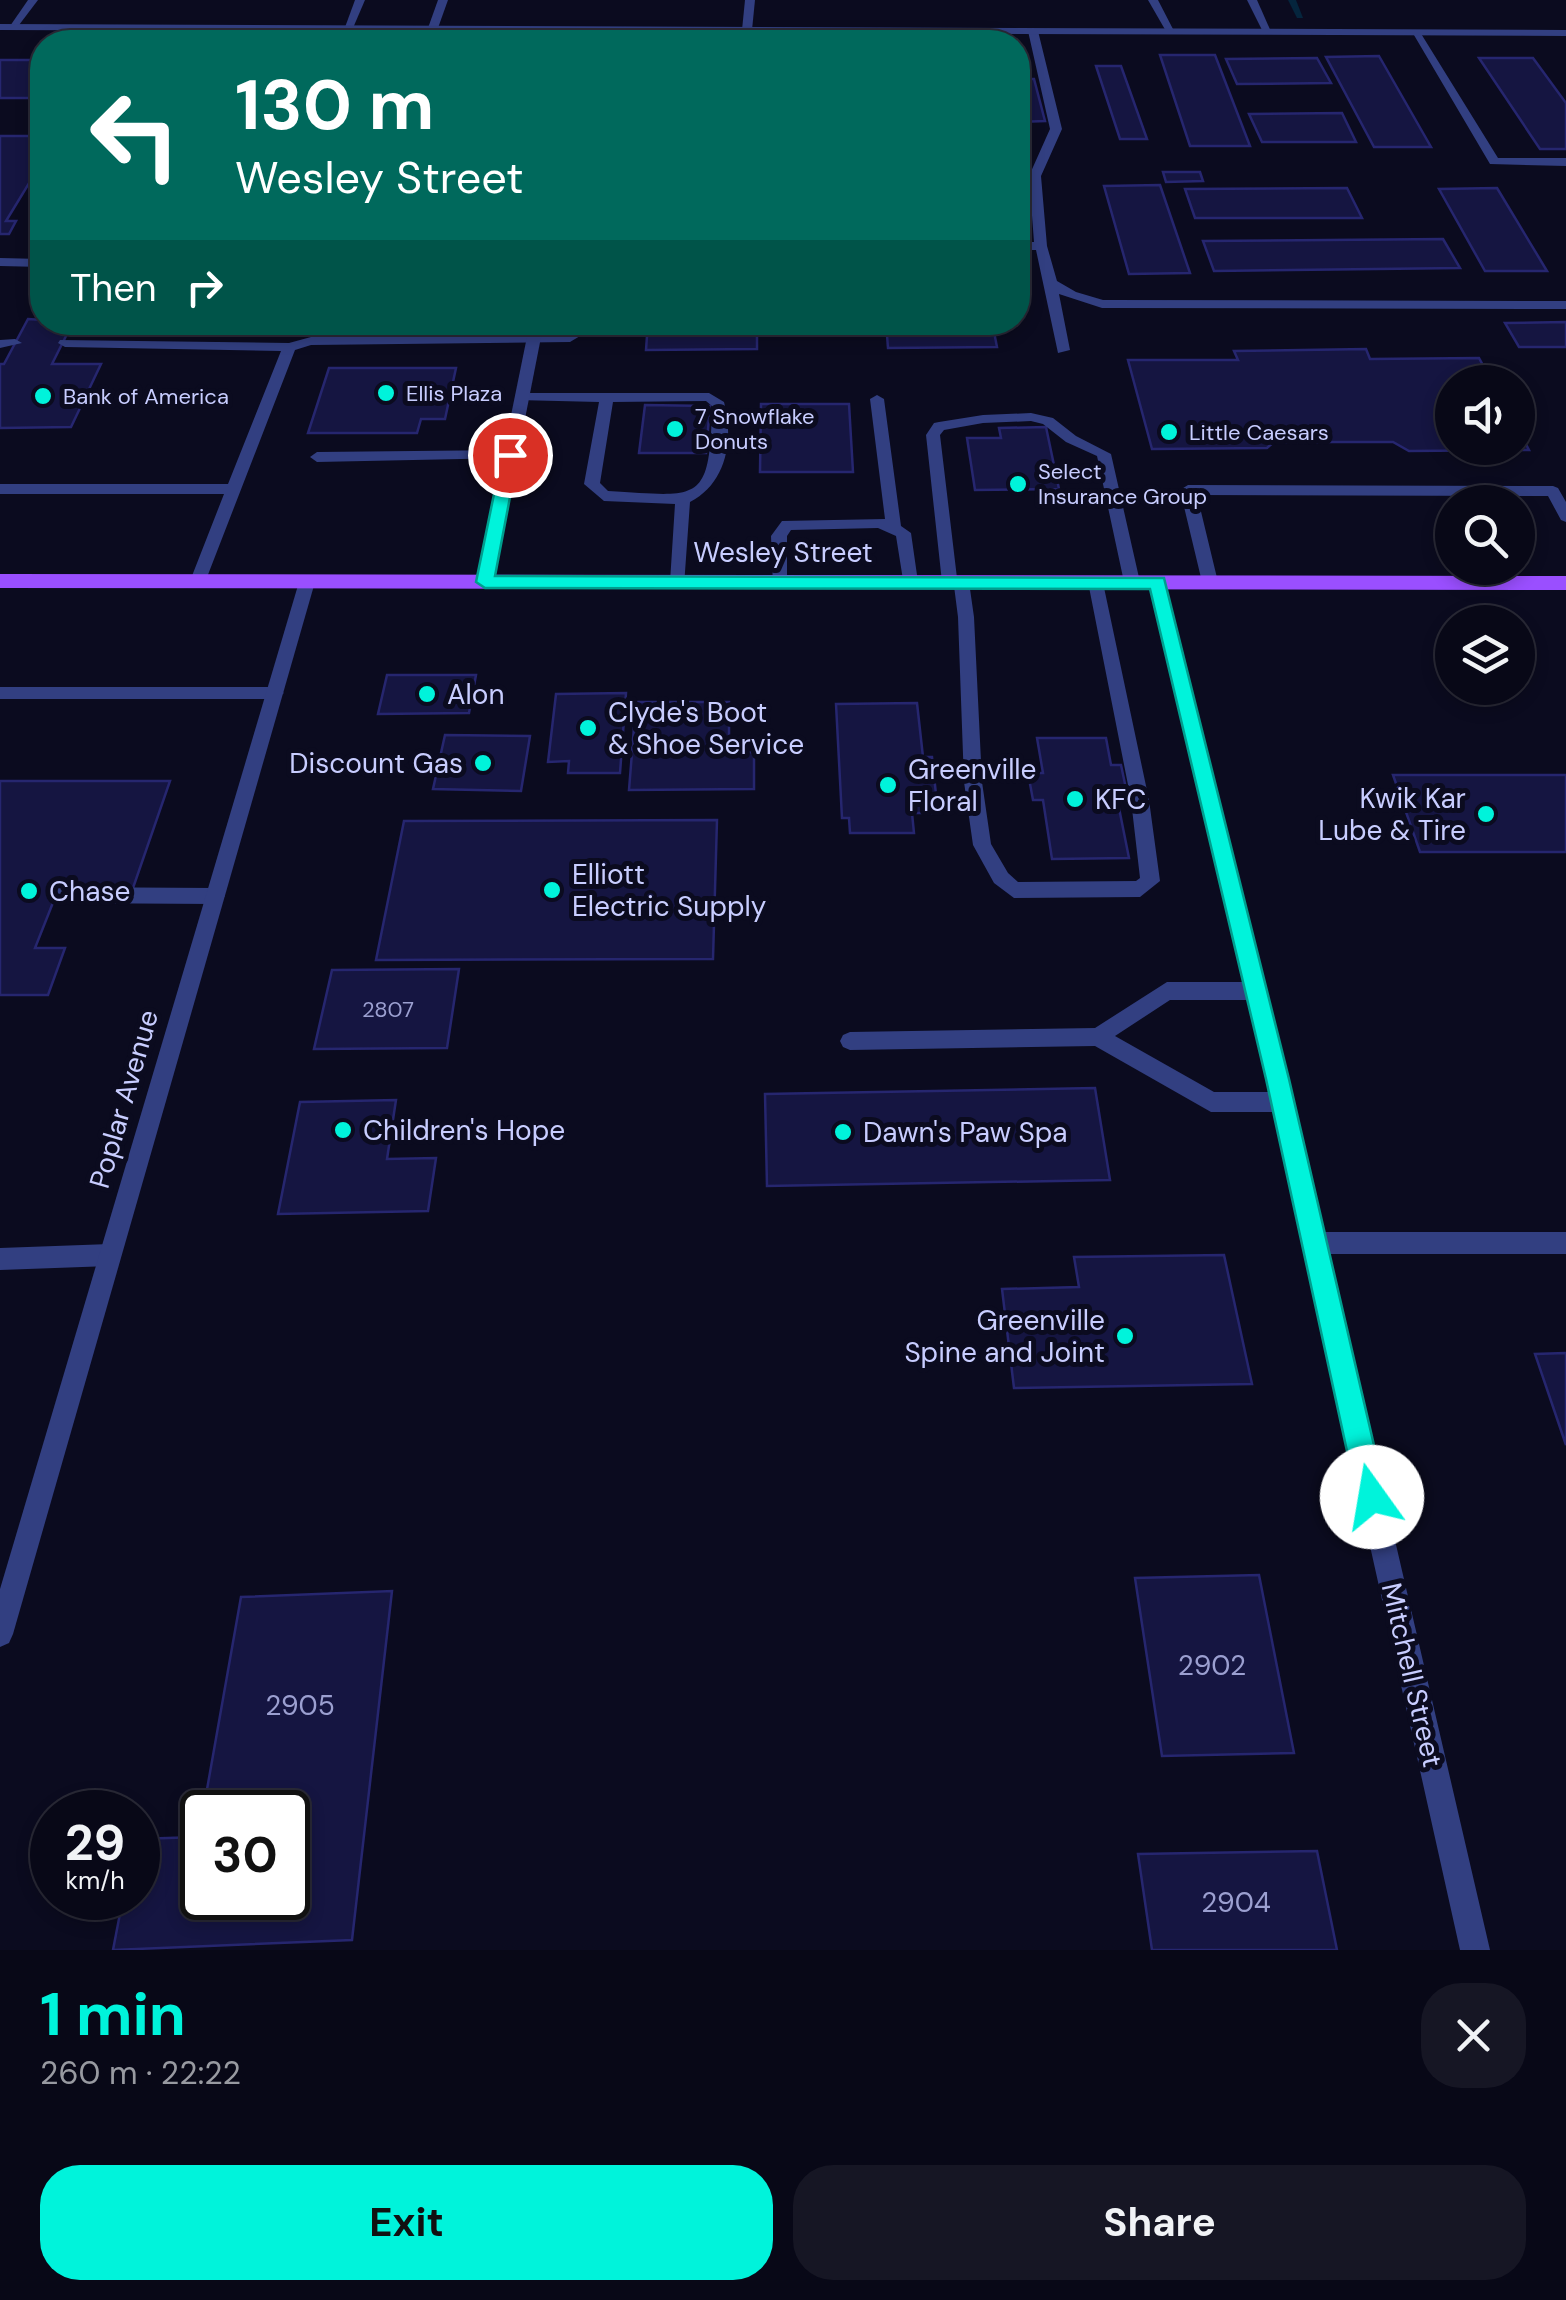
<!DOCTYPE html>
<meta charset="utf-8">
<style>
:root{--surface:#080817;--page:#161624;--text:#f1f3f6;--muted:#989aa1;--line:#292936;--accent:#00f3db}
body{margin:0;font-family:"DM Sans",sans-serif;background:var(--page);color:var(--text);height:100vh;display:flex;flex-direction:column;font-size:38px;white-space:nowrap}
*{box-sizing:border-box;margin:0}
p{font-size:32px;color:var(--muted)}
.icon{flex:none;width:55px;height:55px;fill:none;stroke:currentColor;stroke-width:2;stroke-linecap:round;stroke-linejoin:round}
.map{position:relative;height:1950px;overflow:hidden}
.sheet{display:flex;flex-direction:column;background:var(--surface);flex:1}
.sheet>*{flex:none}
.hud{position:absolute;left:30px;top:30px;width:1000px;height:305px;border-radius:40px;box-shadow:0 5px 15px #0003,0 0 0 2px var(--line);background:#00695c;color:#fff;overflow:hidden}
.tools{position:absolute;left:1435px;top:365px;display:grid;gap:20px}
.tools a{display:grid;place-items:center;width:100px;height:100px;border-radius:50%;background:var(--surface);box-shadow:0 5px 15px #0003,0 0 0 2px var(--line);font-size:50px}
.speed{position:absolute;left:30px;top:1790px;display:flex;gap:20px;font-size:50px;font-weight:700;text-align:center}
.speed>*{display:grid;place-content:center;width:130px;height:130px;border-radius:50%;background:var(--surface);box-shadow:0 5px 15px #0003,0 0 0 2px var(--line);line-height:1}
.speed small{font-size:25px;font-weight:400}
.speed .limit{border:5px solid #111;border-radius:15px;background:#fff;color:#111}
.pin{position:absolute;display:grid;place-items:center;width:85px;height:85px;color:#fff;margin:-42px;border:5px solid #fff;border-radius:50%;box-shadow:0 2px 10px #0007}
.me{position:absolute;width:110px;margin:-55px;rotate:347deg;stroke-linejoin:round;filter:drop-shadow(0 0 8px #0008)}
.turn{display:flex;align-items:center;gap:35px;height:210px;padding:0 40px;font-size:45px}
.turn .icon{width:130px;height:130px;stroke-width:2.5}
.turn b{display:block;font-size:70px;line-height:85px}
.then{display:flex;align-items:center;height:95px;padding:0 40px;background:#0003;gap:20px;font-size:38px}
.round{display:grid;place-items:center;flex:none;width:105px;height:105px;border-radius:40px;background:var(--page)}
.summary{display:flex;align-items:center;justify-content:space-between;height:170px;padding:0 40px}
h1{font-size:60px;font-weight:700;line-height:75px;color:var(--accent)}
.primary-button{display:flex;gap:20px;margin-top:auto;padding:20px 40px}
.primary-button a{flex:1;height:115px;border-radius:40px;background:var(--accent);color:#111;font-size:40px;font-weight:700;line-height:115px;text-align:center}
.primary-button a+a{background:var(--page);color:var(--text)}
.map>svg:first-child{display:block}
</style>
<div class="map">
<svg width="1566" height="1950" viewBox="0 0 1566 1950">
<rect width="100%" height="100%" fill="#0b0b1f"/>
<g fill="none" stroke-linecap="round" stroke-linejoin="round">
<polygon fill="#05253d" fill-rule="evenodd" points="1288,0 1296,0 1303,18 1297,18"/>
</g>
<g fill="#151541" stroke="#26266f" stroke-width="2.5">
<polygon points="1160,55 1215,55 1250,146 1190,146"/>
<polygon points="1379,56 1431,147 1374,147 1326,57"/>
<polygon points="1317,58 1331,83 1237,84 1226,59"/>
<polygon points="1479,58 1533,58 1566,103 1566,149 1540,149"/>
<rect x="0" y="60" width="42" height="38"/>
<polygon points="1096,66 1121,66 1147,139 1120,139"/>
<polygon points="1018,79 1034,79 1045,121 1018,122"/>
<polygon points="1342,113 1356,142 1262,142 1249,114"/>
<polygon points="0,136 42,136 42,162 6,221 16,221 9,234 0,234"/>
<polygon points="1163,172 1200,172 1203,181 1166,182"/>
<polygon points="1160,185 1190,273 1129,274 1104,186"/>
<polygon points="1347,188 1362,218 1195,218 1185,189"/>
<polygon points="1497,188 1547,271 1485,271 1439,189"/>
<polygon points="1443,239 1460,268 1214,271 1203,241"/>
<polygon points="28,319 73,322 52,364 101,364 71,427 0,428 0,364 4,364"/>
<polygon points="648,322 757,322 757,349 646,350"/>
<polygon points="886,322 992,322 997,347 888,348"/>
<polygon points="1566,322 1566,347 1519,347 1505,323"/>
<polygon points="1366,349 1370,359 1479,358 1492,382 1452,382 1452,448 1518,448 1518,429 1529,450 1409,451 1393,442 1274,442 1267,448 1152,449 1128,360 1238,360 1234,351"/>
<polygon points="329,368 456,368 445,419 421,419 417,433 308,433"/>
<polygon points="761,404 849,404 853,472 760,472"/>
<polygon points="645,405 710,406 706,453 639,453"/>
<polygon points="1046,427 1059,489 975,490 967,438 1001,438 999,428"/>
<polygon points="387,675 476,675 469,713 378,714"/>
<polygon points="626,693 620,773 568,773 569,761 548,762 556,694"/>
<polygon points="636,702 729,702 729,753 754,752 754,789 629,790"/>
<polygon points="917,703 923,757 932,757 938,813 912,813 914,833 850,833 849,818 842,818 836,704"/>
<polygon points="445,735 530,736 521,791 433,789"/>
<polygon points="1037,738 1106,738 1111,765 1121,765 1128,798 1117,798 1129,858 1052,859 1043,800 1033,800 1028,773 1043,773"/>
<polygon points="1393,775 1566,775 1566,852 1420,852"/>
<polygon points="0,781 170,781 133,888 56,895 35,948 65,948 48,995 0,995"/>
<polygon points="717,820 713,959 376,960 404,821"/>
<polygon points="459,969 447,1048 314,1049 332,970"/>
<polygon points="1095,1088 1110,1180 767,1186 765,1094"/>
<polygon points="396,1100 387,1159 436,1158 428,1211 278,1214 300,1102"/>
<polygon points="1224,1255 1252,1384 1014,1388 1002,1289 1079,1287 1074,1257"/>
<polygon points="1566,1353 1566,1445 1535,1354"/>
<polygon points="1259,1575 1294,1753 1162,1756 1135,1578"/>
<polygon points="392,1591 352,1940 113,1950 123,1898 138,1898 138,1839 198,1837 202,1813 202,1898 288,1898 288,1812 203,1812 241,1597"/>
<polygon points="1317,1851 1337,1950 1152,1950 1138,1854"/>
</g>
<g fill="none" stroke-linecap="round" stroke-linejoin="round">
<g fill="#323f81" fill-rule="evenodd">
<polygon points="355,0 365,0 353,28 344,30"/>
<polygon points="438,0 448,0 438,28 433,31 428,28"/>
<polygon points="745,0 755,0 752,30 747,33 742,30"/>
<polygon points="1148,0 1158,0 1175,33 1167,33"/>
<polygon points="1247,0 1257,0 1272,34 1264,34"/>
<polygon points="1033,28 1038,31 1062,129 1041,176 1047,246 1057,281 1076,292 1103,300 1566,301 1566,309 1102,308 1059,294 1070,350 1058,353 1036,250 1018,250 1018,242 1034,242 1029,176 1050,129 1028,31"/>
<polygon points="1411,30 1420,32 1498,158 1566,158 1566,166 1490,164"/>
<polygon points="0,258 42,259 42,267 0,266"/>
<polygon points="572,322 586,322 585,333 570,342 311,345 295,350 204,585 192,585 190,581 224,494 0,494 0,484 228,484 281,351 65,347 58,343 60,340 289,343 311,337 567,334 571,331"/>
<polygon points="0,340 15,339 22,343 0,348"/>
<path d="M 522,393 L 709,393 L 724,402 C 734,439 727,483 690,502 L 684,586 L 672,586 L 670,582 L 675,504 L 604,501 L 584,484 L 599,402 L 517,400 L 517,394 ZM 706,401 L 712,406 C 710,506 699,496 608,491 L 600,483 L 613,402 Z"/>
<polygon points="877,395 884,399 901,526 911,533 918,582 916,586 904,586 896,536 878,528 791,530 787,536 787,582 785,586 773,586 771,536 782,521 885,519 870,399"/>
<polygon points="1031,413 1053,418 1076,436 1111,454 1140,582 1132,587 1124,582 1097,456 1066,442 1043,424 1031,421 983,423 944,430 940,435 957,578 967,578 969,582 974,617 982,782 991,844 1008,873 1018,882 1136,881 1140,878 1131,800 1088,582 1090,578 1102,578 1149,800 1160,881 1140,897 1014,898 994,883 973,845 964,782 958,617 954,586 944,586 942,582 926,435 934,423 939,422 983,415"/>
<polygon points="510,450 515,452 515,458 317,462 310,457 317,452"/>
<polygon points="1188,485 1553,486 1558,488 1566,502 1566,522 1561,520 1548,496 1197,495 1218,582 1210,587 1202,582 1180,490"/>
<polygon points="0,687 275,687 284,693 275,699 0,699"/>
<polygon points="56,887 215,888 225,896 215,904 56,903 46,895"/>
<polygon points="1167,982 1256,982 1263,985 1266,991 1263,997 1256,1000 1170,1000 1115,1036 1214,1092 1282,1092 1290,1095 1293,1102 1290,1109 1282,1112 1211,1112 1095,1046 850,1050 843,1047 840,1041 843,1035 850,1032 1095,1028"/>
<polygon points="1314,1232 1566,1232 1566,1254 1314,1254 1306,1251 1303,1243 1306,1235"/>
<polygon points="110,1244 118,1247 121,1255 118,1263 110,1266 0,1270 0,1248"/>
</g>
<g fill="#323f81" fill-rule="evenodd">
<polygon points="28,0 38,0 16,29 8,29"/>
<polygon points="592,27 601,29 599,42 589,42"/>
<polygon points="530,322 544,322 493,582 485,587 477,582"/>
<polygon points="307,577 315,582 13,1634 9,1643 0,1647 0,1589 299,582"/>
<polygon points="1157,578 1165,583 1288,1079 1490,1950 1460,1950 1266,1079 1149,583"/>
</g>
<polygon fill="#323f81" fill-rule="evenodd" points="0,24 1566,30 1566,36 0,30"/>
<polygon fill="#9a4fff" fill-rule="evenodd" points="0,574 1566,576 1566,590 0,588"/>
</g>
<polygon fill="#00f3db" stroke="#009e8e" stroke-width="2.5" points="510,450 518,455 495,576 1164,578 1289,1079 1386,1497 1382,1507 1372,1512 1362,1507 1357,1497 1266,1079 1150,589 485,588 476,582 502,455"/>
<g fill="#00f3db" stroke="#0b0b1f" stroke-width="4">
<circle cx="386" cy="393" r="10"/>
<circle cx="43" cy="396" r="10"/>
<circle cx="675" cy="429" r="10"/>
<circle cx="1169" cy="432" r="10"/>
<circle cx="1018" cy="484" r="10"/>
<circle cx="427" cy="694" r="10"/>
<circle cx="588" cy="728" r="10"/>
<circle cx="483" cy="763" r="10"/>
<circle cx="888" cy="785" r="10"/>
<circle cx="1075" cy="799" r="10"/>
<circle cx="1486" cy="814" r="10"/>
<circle cx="552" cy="890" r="10"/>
<circle cx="29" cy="891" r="10"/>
<circle cx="343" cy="1130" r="10"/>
<circle cx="843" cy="1132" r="10"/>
<circle cx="1125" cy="1336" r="10"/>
</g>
<g text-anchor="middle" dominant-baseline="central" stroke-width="10" stroke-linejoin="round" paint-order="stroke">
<g font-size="22" fill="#c8cdff" stroke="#0b0b1f" text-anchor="start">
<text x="406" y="393">Ellis Plaza</text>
<text x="63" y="396">Bank of America</text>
<text x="695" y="416">7 Snowflake<tspan x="695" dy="25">Donuts</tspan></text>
<text x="1189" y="432">Little Caesars</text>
<text x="1038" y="471">Select<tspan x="1038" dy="25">Insurance Group</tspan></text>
</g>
<g font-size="22" fill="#9b9fd0">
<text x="388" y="1009">2807</text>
</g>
<g font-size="28" fill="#c8cdff" stroke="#0b0b1f">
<text x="783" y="552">Wesley Street</text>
<text transform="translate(124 1099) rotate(-74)">Poplar Avenue</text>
<text transform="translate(1412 1675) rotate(77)">Mitchell Street</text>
</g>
<g font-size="28" fill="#c8cdff" stroke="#0b0b1f" text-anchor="start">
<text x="447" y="694">Alon</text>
<text x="608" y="712">Clyde's Boot<tspan x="608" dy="32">&amp; Shoe Service</tspan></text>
<text x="463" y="763" text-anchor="end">Discount Gas</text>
<text x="908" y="769">Greenville<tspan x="908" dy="32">Floral</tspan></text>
<text x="1466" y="798" text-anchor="end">Kwik Kar<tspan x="1466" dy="32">Lube &amp; Tire</tspan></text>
<text x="1095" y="799">KFC</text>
<text x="572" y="874">Elliott<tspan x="572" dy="32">Electric Supply</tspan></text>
<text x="49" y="891">Chase</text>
<text x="363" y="1130">Children's Hope</text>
<text x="863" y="1132">Dawn's Paw Spa</text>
<text x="1105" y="1320" text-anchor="end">Greenville<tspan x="1105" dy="32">Spine and Joint</tspan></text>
</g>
<g font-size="28" fill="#9b9fd0">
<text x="1212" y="1665">2902</text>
<text x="300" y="1705">2905</text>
<text x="1236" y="1902">2904</text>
</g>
</g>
</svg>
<div class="tools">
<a><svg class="icon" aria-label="sound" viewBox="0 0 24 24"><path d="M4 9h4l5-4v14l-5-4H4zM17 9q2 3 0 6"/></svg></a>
<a><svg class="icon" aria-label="search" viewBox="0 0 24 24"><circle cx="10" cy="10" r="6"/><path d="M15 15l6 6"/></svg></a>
<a><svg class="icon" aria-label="layers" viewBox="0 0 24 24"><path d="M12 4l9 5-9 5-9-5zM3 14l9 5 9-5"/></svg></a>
</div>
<div class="speed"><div>29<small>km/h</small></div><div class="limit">30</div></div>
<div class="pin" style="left:510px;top:455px;background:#d93025"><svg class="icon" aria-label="arrive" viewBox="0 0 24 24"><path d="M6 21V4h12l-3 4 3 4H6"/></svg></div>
<svg class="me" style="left:1372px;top:1497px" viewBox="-20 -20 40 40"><circle r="19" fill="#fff"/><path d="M0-13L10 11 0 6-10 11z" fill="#00f3db"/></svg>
<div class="hud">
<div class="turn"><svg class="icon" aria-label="left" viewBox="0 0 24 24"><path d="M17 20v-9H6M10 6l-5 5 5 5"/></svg><div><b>130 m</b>Wesley Street</div></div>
<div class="then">Then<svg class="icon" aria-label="right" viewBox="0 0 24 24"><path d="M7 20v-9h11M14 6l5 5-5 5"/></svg></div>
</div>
</div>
<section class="sheet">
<div class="summary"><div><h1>1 min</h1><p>260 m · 22:22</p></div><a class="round"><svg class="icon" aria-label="close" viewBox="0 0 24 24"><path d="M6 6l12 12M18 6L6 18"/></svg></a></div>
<div class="primary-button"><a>Exit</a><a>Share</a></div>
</section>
